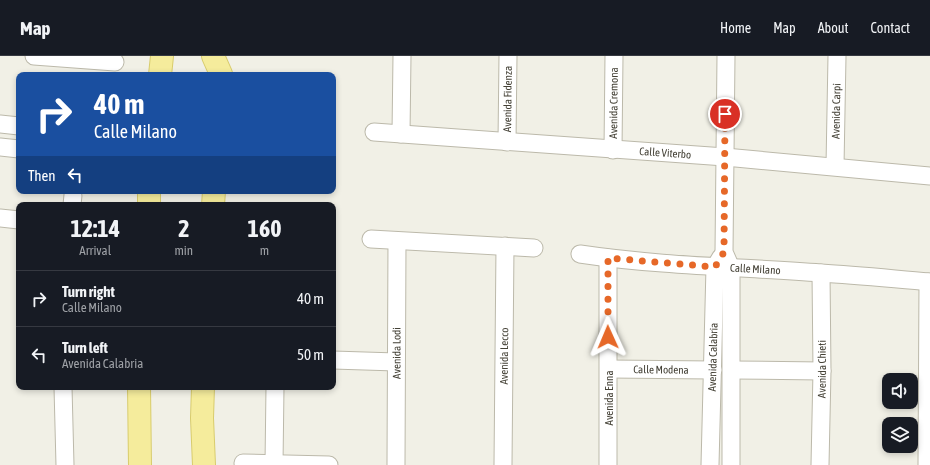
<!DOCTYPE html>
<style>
:root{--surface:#171b24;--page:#20242c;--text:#f1f3f6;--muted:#9ea1a6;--line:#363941}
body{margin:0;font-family:"Asap Condensed",sans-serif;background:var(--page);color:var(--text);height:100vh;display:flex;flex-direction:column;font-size:15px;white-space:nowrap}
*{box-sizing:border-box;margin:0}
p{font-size:13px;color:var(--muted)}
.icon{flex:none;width:22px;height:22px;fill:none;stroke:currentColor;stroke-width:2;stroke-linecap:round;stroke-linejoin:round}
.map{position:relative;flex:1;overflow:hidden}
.sheet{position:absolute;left:16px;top:146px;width:320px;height:188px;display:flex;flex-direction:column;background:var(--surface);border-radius:8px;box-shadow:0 2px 6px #0003}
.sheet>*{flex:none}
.guide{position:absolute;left:16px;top:16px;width:320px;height:122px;border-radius:8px;box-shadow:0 2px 6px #0003;background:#1a4fa0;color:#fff;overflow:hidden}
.buttons{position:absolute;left:882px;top:317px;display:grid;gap:8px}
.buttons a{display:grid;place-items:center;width:36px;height:36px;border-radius:8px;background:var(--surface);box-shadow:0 2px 6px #0003;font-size:20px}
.pin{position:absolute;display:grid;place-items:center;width:34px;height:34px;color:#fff;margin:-17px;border:2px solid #fff;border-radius:50%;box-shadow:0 1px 4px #0007}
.me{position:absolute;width:44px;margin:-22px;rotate:359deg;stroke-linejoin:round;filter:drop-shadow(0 0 3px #0008)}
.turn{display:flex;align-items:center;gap:14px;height:84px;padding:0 12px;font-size:18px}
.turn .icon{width:52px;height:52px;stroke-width:2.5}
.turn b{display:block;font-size:28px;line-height:34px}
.then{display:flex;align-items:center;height:38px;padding:0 12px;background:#0003;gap:8px;font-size:15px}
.eta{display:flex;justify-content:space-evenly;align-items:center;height:68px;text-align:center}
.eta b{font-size:24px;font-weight:700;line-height:28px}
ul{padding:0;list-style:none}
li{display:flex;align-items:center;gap:12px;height:56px;padding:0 12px;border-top:1px solid var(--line)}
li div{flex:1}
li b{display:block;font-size:15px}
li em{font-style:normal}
header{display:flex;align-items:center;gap:24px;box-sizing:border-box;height:56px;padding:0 20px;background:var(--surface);border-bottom:1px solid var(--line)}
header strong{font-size:19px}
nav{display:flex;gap:22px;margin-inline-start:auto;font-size:14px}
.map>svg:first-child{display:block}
</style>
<header>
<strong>Map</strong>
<nav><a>Home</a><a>Map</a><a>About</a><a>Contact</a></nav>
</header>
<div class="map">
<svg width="930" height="409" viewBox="0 0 930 409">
<rect width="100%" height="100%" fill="#f1f0e6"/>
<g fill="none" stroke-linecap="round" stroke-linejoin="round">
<g stroke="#bcb9aa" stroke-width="19">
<g id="street">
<polyline points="34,0 115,6"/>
<polyline points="726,0 724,196 731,212 731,409"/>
<polyline points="0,68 19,70"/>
<path id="s1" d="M 374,76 L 725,101 L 930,120"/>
<polyline points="401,78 402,0"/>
<path id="s2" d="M 507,86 L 508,0"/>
<polyline points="0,91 19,93"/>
<path id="s3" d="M 613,94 L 614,0"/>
<path id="s4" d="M 835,110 L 837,0"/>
<polyline points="72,149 73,139"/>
<polyline points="0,162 19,164"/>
<polyline points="371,183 534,192"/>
<path id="s5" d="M 580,198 C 660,210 741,211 821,217 C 857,219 894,223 930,226"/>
<polyline points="608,202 608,409"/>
<polyline points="333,304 396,306"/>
<path id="s6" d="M 609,313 L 713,314"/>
<polyline points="732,314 822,315"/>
<polyline points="63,331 65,409"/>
<polyline points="243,407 329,409"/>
<polyline points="274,408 275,331"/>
<path id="s7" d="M 396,409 L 397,185"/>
<path id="s8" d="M 503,409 L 505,190"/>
<path id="s9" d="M 710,409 L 715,211 L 721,201"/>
<path id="s10" d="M 820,409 L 822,315 L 821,217"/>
<polyline points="927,409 928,226"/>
</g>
</g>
<g stroke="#d8cc6d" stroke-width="24">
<g id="primary">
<polyline points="213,0 221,18"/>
<polyline points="160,19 162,0"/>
<polyline points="149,149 149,135"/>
<polyline points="213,149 214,135"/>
<polyline points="139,331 140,409"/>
<polyline points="203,331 202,362 204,409"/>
</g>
</g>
<use href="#street" stroke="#fff" stroke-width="17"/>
<use href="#primary" stroke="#f5ec9c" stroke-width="22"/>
</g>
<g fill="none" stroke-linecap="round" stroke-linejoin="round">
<polyline stroke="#e66828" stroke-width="7" stroke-dasharray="0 12.6" points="608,281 608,202 715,211 724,196 725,58"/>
</g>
<g text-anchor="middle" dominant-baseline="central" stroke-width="4" stroke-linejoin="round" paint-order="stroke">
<g font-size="11" fill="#444136" stroke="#fff">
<text stroke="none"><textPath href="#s2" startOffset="43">Avenida Fidenza</textPath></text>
<text stroke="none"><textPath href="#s3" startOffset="47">Avenida Cremona</textPath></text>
<text stroke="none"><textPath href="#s4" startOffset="55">Avenida Carpi</textPath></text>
<text stroke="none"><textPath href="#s1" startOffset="292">Calle Viterbo</textPath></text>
<text stroke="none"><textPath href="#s5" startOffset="176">Calle Milano</textPath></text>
<text stroke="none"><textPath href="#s7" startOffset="112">Avenida Lodi</textPath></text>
<text stroke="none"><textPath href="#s8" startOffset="109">Avenida Lecco</textPath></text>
<text stroke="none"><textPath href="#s9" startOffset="108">Avenida Calabria</textPath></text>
<text stroke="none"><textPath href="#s10" startOffset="96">Avenida Chieti</textPath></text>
<text stroke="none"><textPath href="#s6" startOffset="52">Calle Modena</textPath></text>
<text transform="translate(609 342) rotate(-90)">Avenida Enna</text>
</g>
</g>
</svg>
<div class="buttons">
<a><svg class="icon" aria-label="sound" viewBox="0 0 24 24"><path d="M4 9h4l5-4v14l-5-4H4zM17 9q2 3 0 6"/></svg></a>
<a><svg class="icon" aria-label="layers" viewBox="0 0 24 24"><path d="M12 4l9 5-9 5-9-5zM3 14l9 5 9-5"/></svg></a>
</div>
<div class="pin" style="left:725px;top:58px;background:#d93025"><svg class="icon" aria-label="arrive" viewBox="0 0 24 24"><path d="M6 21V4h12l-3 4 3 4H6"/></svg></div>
<svg class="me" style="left:608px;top:281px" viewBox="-20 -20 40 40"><path d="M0-17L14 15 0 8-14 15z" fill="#e66828" stroke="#fff" stroke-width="4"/></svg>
<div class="guide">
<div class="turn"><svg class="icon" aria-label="right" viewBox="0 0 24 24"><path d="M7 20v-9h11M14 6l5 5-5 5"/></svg><div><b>40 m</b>Calle Milano</div></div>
<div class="then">Then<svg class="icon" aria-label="left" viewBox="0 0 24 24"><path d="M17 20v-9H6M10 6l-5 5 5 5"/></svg></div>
</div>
<section class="sheet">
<div class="eta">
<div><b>12:14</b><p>Arrival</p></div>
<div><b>2</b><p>min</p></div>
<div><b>160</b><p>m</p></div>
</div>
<ul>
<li><svg class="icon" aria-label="right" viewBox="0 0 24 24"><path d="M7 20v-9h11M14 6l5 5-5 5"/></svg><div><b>Turn right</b><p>Calle Milano</p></div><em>40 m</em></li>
<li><svg class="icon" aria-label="left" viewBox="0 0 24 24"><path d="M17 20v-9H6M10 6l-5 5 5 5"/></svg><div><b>Turn left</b><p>Avenida Calabria</p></div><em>50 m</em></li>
</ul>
</section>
</div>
